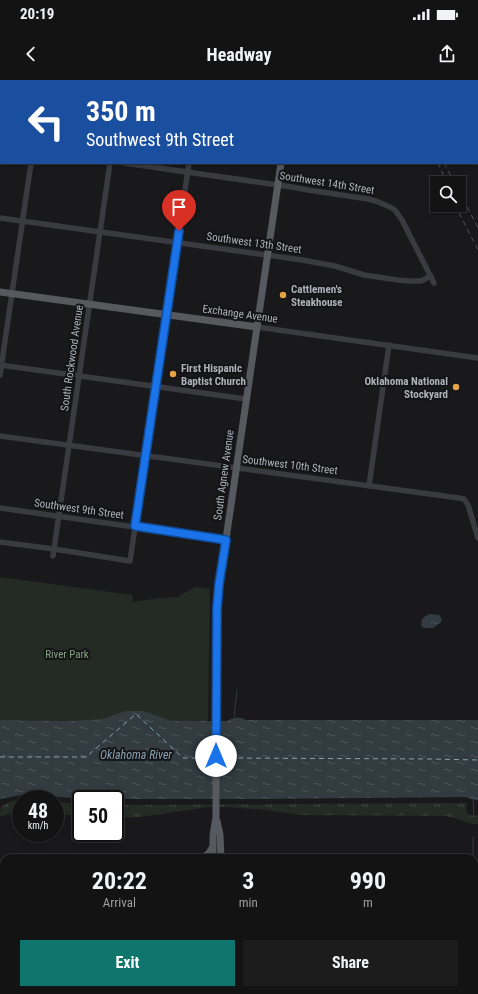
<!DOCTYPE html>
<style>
:root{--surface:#131314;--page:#1c1c1d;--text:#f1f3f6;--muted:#9d9ea0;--line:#323234;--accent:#0f766e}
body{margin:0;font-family:"Roboto Condensed",sans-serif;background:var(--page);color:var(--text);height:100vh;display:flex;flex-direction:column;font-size:15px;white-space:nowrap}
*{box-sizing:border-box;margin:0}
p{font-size:13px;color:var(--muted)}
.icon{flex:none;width:22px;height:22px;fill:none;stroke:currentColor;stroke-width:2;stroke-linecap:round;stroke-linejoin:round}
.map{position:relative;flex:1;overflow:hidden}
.details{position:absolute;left:0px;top:774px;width:478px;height:140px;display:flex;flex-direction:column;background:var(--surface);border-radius:12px 12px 0 0;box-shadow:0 2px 6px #0003,0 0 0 1px var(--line)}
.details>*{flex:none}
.hud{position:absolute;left:0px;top:0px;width:478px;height:84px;box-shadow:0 2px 6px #0003,0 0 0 1px var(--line);background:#1a4fa0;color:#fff;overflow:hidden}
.tools{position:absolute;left:430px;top:96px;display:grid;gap:8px}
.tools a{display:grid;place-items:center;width:36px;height:36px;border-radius:0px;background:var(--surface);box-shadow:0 2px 6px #0003,0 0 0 1px var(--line);font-size:20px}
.speed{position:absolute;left:12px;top:710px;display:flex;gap:8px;font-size:20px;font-weight:700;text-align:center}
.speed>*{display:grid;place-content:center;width:52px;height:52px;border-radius:50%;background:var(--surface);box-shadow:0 2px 6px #0003,0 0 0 1px var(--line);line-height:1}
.speed small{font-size:10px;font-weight:400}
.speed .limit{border:2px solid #111;border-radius:6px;background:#fff;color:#111}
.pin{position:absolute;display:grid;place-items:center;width:34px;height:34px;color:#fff;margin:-41px -17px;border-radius:50% 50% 50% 0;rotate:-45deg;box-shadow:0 0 4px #0007}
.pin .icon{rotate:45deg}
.me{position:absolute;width:44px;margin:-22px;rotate:0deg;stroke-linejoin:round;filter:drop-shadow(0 0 3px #0008)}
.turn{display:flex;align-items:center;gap:14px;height:84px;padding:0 20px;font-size:18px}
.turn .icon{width:52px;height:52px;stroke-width:2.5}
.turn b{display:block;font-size:28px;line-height:34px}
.eta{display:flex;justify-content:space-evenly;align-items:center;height:68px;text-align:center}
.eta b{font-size:24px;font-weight:700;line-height:28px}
.primary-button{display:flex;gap:8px;margin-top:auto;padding:8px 20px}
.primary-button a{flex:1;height:46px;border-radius:0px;background:var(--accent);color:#fff;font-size:16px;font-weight:700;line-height:46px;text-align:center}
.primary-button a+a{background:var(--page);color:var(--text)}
.status{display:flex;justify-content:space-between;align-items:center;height:28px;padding:0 20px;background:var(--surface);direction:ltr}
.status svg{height:11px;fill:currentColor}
header{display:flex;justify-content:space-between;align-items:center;height:52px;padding:0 20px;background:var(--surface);font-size:18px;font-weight:700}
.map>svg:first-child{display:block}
</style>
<div class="status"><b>20:19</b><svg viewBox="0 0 49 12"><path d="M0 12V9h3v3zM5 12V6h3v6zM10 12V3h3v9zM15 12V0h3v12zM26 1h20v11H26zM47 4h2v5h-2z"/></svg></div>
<header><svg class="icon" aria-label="back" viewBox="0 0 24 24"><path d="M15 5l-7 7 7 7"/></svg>Headway<svg class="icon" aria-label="share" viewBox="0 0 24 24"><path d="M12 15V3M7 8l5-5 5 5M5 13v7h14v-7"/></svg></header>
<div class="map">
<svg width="478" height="914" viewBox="0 0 478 914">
<defs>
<pattern id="grass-tufts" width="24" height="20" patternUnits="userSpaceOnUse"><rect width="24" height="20" fill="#232b24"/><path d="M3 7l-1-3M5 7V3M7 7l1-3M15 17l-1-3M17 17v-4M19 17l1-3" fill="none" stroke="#404742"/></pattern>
<pattern id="water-ripples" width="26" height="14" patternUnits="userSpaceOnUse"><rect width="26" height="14" fill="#313b40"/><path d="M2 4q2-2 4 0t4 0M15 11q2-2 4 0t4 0" fill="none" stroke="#4c555a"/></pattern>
</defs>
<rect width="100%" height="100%" fill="#19191b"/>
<g fill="url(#grass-tufts)">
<path d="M 21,720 L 21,732 L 0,736 L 1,727 C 7,722 13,721 21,720 Z"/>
<polygon points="55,722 81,724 81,736 55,733"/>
<polygon points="467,723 466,729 468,735 478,736 478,744 473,744 447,736 301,735 266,730 225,727 209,727 140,737 115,738 115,725"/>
</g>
<polygon fill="#232b24" points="0,497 133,515 132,522 159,518 177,517 195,507 210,509 208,641 172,641 125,631 102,639 67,641 0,640"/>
<g fill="url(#water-ripples)">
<polygon points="429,534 439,535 442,539 441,542 433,548 424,548 421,546 422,539"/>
<path d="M 125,631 L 143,631 L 172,641 L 227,641 C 234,637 239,636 246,640 L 478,640 L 478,720 L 471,719 L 466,717 L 254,719 L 83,719 L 26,714 L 0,719 L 0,640 L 67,641 L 102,639 Z"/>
</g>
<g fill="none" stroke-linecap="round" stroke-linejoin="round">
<g stroke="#313b40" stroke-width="1">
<polyline points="234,637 237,610"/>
<polyline points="473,719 474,736"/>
<polyline points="473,778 473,757"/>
</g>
<g stroke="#86a1b2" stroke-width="1" stroke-dasharray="5 4" stroke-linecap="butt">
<polyline points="0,677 86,677 136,634 183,678 212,678"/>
<polyline points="220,678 431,679 478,680"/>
</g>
<g stroke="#3a3b40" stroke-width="5.5">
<polyline points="313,0 314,1"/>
<polyline points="0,66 1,66"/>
<polyline points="124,83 292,107 308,110 368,119 376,121 390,127 395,130 402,140 434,203"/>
<polyline points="0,138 302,180 335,186 364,195 398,200 409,201 421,201 431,196"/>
<polyline points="257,247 478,278"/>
<polyline points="0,285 246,319"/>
<polyline points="0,295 31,83"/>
<polyline points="0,356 459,418 464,419 468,425 478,458"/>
<polyline points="369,406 389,265"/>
<polyline points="0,428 226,460"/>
<polyline points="0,462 54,469 130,481 189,83"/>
<polyline points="53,476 110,83"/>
<polyline points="412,914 412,910"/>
<polyline points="462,914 462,910"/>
</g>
<g stroke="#56595e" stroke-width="7">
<polyline points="31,0 39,1"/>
<polyline points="293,1 293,0"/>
<polyline points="477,61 478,61"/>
<polyline points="0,212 257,247"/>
<polyline points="217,741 220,755 221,778"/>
<polyline points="106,778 127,777 168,778"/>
<polyline points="203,778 209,773 212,768"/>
<polyline points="213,778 213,755 216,737 216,544 218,514 281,83"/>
<polyline points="0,793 4,793"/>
<polyline points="474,806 478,806"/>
<polyline points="0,879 4,881"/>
<polyline points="474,882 478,882"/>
<polyline points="70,910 81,914"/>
<polyline points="246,910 247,914"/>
<polyline points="0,913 6,910"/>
<polyline points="253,914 269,910"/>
</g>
<g stroke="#666a70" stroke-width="8">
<polyline points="0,801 4,801"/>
<polyline points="474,812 478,813"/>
<polyline points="0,817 4,818"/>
<polyline points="0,835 4,836"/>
<polyline points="474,839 478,839"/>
<polyline points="474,857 478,857"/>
<polyline points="474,869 478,869"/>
<polyline points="0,870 4,872"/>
</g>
<g stroke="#515458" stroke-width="1" stroke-dasharray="5 4" stroke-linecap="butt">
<polyline points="403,0 403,1"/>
<polyline points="477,82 478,82"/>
<polyline points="438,83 447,103"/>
<polyline points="444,83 455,103"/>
<polyline points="459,111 478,148"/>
<polyline points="455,125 478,170"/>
</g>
</g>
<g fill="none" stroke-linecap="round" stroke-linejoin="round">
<g stroke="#114b97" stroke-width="10">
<polyline id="route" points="179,151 135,446 226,460 219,504 217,528 216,676"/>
</g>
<use href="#route" stroke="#1a73e8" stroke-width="7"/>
</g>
<g fill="#e7a445" stroke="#141416" stroke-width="1.5">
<circle cx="283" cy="215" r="4"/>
<circle cx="173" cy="294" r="4"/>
<circle cx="456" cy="307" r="4"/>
</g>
<g text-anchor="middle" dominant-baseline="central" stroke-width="4" stroke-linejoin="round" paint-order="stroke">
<g font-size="11" fill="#acb1ba" stroke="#141416">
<text transform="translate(327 103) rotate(9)">Southwest 14th Street</text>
<text transform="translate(254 163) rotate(8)">Southwest 13th Street</text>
<text transform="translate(240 234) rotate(8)">Exchange Avenue</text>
<text transform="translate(72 278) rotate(-82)">South Rockwood Avenue</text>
<text transform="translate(290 385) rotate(7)">Southwest 10th Street</text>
<text transform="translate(224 395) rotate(-82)">South Agnew Avenue</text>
<text transform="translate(79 429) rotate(8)">Southwest 9th Street</text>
</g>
<g font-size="11" font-weight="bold" fill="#acb1ba" stroke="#141416" text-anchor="start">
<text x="291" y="209">Cattlemen's<tspan x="291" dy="13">Steakhouse</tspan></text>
<text x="181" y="288">First Hispanic<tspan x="181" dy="13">Baptist Church</tspan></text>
<text x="448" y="301" text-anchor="end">Oklahoma National<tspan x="448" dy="13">Stockyard</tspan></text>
</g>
<g font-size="11" fill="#85a384" stroke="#141416">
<text x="67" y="574">River Park</text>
</g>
<g font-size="12" font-style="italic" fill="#86a1b2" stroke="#141416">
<text x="136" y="675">Oklahoma River</text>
</g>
</g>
</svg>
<div class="tools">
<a><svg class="icon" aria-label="search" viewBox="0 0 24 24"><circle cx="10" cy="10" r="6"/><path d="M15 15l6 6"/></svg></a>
</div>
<div class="speed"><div>48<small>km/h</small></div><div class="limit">50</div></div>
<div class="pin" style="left:179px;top:151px;background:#d93025"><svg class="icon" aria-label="arrive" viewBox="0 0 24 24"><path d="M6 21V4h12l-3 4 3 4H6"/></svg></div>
<svg class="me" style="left:216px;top:676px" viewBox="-20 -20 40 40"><circle r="19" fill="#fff"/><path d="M0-13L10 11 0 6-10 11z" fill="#1a73e8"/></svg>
<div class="hud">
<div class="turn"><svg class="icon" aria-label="left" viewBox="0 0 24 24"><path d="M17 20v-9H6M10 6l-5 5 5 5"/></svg><div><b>350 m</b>Southwest 9th Street</div></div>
</div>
<section class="details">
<div class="eta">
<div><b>20:22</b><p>Arrival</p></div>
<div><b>3</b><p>min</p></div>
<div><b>990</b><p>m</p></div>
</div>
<div class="primary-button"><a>Exit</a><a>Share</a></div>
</section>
</div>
